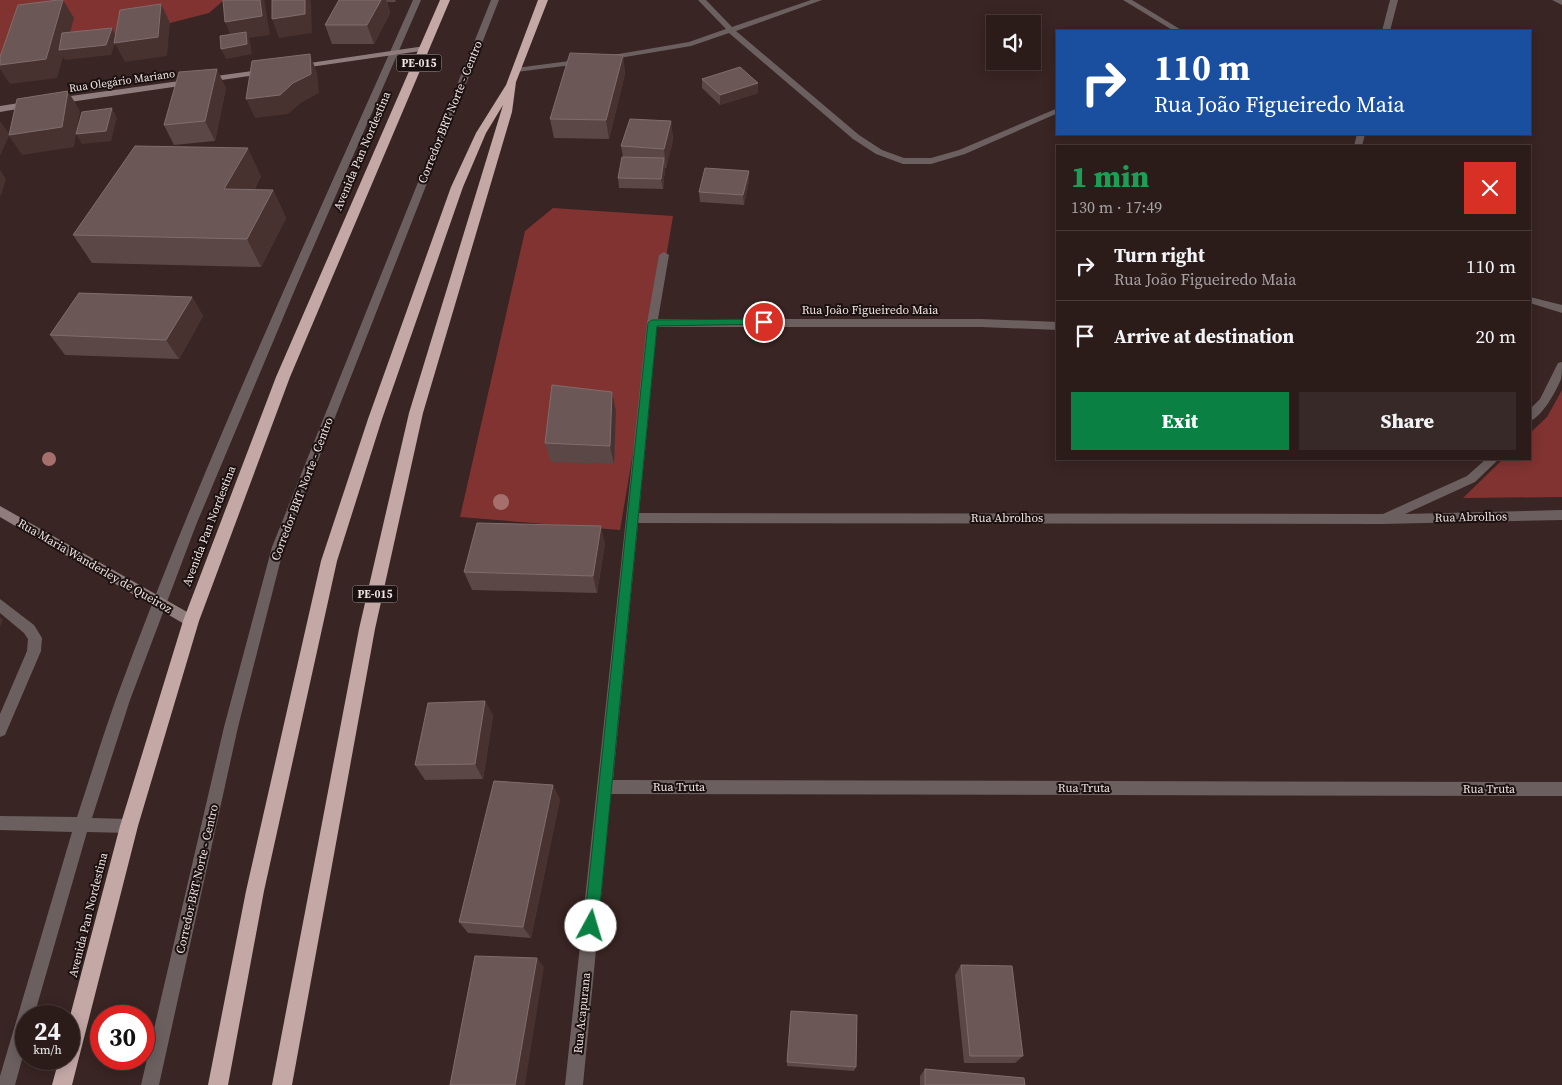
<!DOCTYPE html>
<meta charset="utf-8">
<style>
:root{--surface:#2b1c1a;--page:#372927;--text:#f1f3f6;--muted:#a6a1a2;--line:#473a39;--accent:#0b8043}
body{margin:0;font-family:"Source Serif 4",serif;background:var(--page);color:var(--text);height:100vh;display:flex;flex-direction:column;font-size:19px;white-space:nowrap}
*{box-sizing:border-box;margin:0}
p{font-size:16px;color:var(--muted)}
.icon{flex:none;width:28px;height:28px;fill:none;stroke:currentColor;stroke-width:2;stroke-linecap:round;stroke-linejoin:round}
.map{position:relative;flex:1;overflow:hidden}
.side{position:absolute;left:1056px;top:145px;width:475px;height:315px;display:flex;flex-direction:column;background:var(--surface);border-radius:0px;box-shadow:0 2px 12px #0003,0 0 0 1px var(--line)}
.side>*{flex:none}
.guide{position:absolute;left:1056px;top:30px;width:475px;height:105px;border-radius:0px;box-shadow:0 2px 12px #0003,0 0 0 1px var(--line);background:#1a4fa0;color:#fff;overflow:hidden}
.fabs{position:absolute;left:986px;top:15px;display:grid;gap:10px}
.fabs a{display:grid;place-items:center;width:55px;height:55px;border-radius:0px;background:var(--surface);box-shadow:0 2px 12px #0003,0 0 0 1px var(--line);font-size:25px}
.speed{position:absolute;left:15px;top:1005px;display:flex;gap:10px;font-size:25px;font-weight:700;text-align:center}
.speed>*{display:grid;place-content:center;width:65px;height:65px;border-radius:50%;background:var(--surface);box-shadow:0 2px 12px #0003,0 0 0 1px var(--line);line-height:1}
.speed small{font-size:12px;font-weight:400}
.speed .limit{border:8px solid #d22;background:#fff;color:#111}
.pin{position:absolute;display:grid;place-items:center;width:42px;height:42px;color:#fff;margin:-21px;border:2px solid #fff;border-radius:50%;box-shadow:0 1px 5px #0007}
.me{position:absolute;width:55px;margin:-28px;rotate:6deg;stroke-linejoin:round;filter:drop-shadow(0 0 4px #0008)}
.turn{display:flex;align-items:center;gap:18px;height:105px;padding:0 15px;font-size:22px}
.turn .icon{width:65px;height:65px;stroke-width:2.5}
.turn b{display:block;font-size:35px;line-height:42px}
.round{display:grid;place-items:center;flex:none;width:52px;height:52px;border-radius:0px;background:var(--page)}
.summary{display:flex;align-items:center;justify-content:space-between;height:85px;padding:0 15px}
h1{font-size:30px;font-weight:800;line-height:38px;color:#1e9e55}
.primary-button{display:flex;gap:10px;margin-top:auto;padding:10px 15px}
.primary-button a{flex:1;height:58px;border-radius:0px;background:var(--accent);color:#fff;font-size:20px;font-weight:800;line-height:58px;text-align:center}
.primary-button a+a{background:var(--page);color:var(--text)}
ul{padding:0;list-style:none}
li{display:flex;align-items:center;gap:15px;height:70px;padding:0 15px;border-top:1px solid var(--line)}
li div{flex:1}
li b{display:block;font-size:19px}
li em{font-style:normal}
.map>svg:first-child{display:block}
</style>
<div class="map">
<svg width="1562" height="1085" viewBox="0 0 1562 1085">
<rect width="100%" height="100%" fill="#392523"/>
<g fill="#803331">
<polygon points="0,0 224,0 209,13 170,23 67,43 73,18 0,60"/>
<polygon points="553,208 673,216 620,530 460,517 525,231"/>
<polygon points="1562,390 1562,497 1463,498 1503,459 1530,459 1530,433 1547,417"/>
</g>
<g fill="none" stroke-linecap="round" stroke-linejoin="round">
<g fill="#6b605f" fill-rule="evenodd">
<path d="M 413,0 L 421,0 L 296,287 L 196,525 L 130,700 L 92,818 L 129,819 L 134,821 L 137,826 L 134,831 L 129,833 L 87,832 L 34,1016 L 26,1016 L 26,1045 L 15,1085 L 0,1085 L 0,1076 L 72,832 L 0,830 L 0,816 L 77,817 C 90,778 102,738 116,699 C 203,462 311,231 413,0 Z"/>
<polygon points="491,0 499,0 284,547 238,727 159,1085 141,1085 224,727 272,547"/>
<polygon points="0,599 34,625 42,638 41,651 5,735 0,737 0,714 27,651 28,639 24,633 0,613"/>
</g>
<g fill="#6b605f" fill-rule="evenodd">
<polygon points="698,0 706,0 732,27 811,0 822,0 736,31 859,135 882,150 904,158 931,158 959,150 1058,108 1058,113 965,154 931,164 903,164 876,154 853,139 729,33 691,46 607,60 603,58 607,56 689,42 726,29"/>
<polygon points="1123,0 1132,0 1183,31 1174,31"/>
<polygon points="1390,0 1398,0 1390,31 1382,31"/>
<polygon points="1552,0 1562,0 1562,5"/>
<polygon points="585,59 588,59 588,63 516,72 512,70 516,68"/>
<polygon points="1357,134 1365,134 1362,146 1354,146"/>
<polygon points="664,252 669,255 658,319 981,319 1058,322 1058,330 981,327 657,327 639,513 1383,514 1467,476 1486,459 1499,459 1475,482 1405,514 1562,510 1562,520 1381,524 638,523 613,780 1562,782 1562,796 611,794 583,1085 565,1085 647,323 659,255"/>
<polygon points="1530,297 1562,305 1562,313 1530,303"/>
<path d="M 1562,362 C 1562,367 1562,374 1561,379 C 1557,390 1542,417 1530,421 L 1530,409 L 1540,399 L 1558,363 Z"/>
</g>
<g fill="#8e7d7c" fill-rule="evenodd">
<polygon points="425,46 428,46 428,50 296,69 292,67 296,65"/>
<polygon points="267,69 270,69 270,73 56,104 52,101 56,98"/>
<polygon points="32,101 35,102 35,106 0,112 0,106"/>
<polygon points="0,506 196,617 198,621 196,625 191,627 186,625 0,517"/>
</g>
<g fill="#c3a8a6" fill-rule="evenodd">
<polygon points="440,0 450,0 290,377 199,621 138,826 72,1085 52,1085 59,1059 69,1059 69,1020 120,826 183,621 276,377"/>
<polygon points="538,0 548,0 516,82 512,112 423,413 375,629 292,1085 272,1085 359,629 409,413 503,105 486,133 463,187 382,419 337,561 264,891 228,1085 208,1085 246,891 321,561 368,419 451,187 476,133 506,85"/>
</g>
</g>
<g fill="#a5706c">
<circle cx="49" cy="459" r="7"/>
<circle cx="501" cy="502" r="8"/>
</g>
<g fill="#5b4745">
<polygon points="339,0 396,0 395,2 387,2 390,13 374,44 332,44 325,25"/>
<polygon points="623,55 625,74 609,139 554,138 550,119"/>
<polygon points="702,79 758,83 758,93 720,105 702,88"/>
<polygon points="226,88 215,141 174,145 164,125"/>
<polygon points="671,121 673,140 666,168 665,168 663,189 619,188 618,178 623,157 621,146"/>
<polygon points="749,171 749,181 744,205 700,202 699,192"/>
<polygon points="261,176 254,190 273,190 286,218 261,267 92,263 73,235"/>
<polygon points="192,297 203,316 179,359 65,355 50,335"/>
<polygon points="616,411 614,464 551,462 545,443"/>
<polygon points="605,543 597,593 472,590 464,572"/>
<polygon points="485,701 493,716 483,779 425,780 415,765"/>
<polygon points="560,799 531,938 468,933 459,922"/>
<polygon points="961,965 1023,1056 1015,1063 964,1063 955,975"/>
<polygon points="787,1062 856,1067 854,1071 787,1066"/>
<polygon points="925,1069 1025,1085 920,1085 920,1076"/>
</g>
<g fill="#473230">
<polygon points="63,0 74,18 65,50 112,28 117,38 161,4 170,23 167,56 125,62 115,44 111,55 65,60 63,57 57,78 10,84 0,69 0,65"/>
<polygon points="260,0 264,0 265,4 270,35 249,38 250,41 252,54 226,59 221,49 233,41 225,22"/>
<polygon points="305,0 310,0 311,2 312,33 279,38 272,19"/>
<polygon points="381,0 386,0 390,13 374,44 367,25"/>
<polygon points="310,54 317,73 319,93 301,103 288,114 255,118 246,99"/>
<polygon points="623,55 625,74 609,139 606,120"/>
<polygon points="217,69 226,88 215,141 205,121"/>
<polygon points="758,83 758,93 720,105 720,95"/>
<polygon points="68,91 80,111 76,134 112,108 117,118 111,141 82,144 76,134 74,147 22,155 9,136 0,156 0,121 10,135"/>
<polygon points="671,121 673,140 666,168 664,149"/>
<polygon points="248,148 261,176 239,217 224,189"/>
<polygon points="664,158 665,168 663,189 661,179"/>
<polygon points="0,170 6,179 1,195 0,196"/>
<polygon points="749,171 749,181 744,205 743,195"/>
<polygon points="273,190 286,218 261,267 247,239"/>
<polygon points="192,297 203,316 179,359 166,340"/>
<polygon points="612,392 616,411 614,464 610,446"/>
<polygon points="601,526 605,543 597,593 593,576"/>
<polygon points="0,617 3,620 0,627"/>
<polygon points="485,701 493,716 483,779 475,764"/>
<polygon points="553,785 560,799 531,938 523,927"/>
<polygon points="537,958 544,967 525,1085 515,1085"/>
</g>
<g fill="#6b5856" stroke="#806d6c">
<polygon points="58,0 63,0 46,59 0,65 0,57 18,5"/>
<polygon points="223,0 260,0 262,16 225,22"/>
<polygon points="272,0 305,0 305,14 272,19"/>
<polygon points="339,0 381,0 367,25 325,25"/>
<polygon points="161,4 158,37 114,43 120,10"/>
<polygon points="112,28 106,45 59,50 62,33"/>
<polygon points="246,32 247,44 221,49 220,36"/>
<polygon points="570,53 623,55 606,120 550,119"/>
<polygon points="310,54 311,74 293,83 280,95 246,99 252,61"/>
<polygon points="740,67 758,83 720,95 702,79"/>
<polygon points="217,69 205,121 164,125 179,72"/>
<polygon points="68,91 62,127 9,135 17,99"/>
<polygon points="112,108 106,131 76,134 82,112"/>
<polygon points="630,119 671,121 664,149 621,146"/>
<polygon points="135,146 248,148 224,189 273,190 247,239 73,235"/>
<polygon points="622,157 664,158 661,179 618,178"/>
<polygon points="705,168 749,171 743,195 699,192"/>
<polygon points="79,293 192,297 166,340 50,335"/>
<polygon points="552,385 612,392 610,446 545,443"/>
<polygon points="477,523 601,526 593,576 464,572"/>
<polygon points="485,701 475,764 415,765 428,703"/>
<polygon points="494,781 553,785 523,927 459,922"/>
<polygon points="475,956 537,958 515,1085 450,1085"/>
<polygon points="961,965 1012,966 1023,1056 970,1056"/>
<polygon points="791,1011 857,1015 856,1067 787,1062"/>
<polygon points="925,1069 1024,1078 1025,1085 925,1085"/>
</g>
<polygon fill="#0b8043" stroke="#07532c" points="764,319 769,322 768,324 657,326 598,926 596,931 591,933 586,931 584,926 648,323 652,320"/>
<g text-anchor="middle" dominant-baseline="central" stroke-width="4" stroke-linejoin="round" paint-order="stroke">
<g fill="#1a1110" stroke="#b0a4a3" stroke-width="1">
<rect x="396.5" y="54.5" width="45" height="17" rx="4"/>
<rect x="352.5" y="585.5" width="45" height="17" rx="4"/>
</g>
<g font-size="11" font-weight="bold" fill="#f1e3e2">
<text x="419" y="63">PE-015</text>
<text x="375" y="594">PE-015</text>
</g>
<g font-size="11" fill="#f1e3e2" stroke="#1a1110">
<text transform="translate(122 81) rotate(-8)">Rua Olegário Mariano</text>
</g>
<g font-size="12" fill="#f1e3e2" stroke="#1a1110">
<text transform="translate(450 112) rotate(-68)">Corredor BRT Norte - Centro</text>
<text transform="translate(362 151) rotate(-67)">Avenida Pan Nordestina</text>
<text x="870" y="310">Rua João Figueiredo Maia</text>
<text transform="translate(302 489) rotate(-69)">Corredor BRT Norte - Centro</text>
<text transform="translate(1471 517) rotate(-1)">Rua Abrolhos</text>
<text x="1007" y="518">Rua Abrolhos</text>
<text transform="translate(209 526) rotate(-69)">Avenida Pan Nordestina</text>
<text transform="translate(95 566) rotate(30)">Rua Maria Wanderley de Queiroz</text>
<text x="679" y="787">Rua Truta</text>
<text x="1084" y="788">Rua Truta</text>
<text x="1489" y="789">Rua Truta</text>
<text transform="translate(197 879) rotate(-77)">Corredor BRT Norte - Centro</text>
<text transform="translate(88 915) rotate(-76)">Avenida Pan Nordestina</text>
<text transform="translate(582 1013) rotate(-84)">Rua Acapurana</text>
</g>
</g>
</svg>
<div class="fabs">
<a><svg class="icon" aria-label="sound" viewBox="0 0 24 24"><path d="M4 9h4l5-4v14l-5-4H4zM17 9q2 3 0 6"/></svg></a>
</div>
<div class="speed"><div>24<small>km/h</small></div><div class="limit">30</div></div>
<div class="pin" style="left:764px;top:322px;background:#d93025"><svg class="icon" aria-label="arrive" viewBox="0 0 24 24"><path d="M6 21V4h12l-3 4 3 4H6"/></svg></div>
<svg class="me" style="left:591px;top:926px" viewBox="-20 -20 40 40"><circle r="19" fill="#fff"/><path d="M0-13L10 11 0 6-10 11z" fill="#0b8043"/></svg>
<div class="guide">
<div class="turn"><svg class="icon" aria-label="right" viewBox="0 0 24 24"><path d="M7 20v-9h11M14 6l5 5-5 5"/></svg><div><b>110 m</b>Rua João Figueiredo Maia</div></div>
</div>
<section class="side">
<div class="summary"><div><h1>1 min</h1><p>130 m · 17:49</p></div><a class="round" style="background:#d93025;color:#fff"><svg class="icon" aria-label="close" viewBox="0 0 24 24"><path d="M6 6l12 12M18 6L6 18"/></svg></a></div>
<ul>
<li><svg class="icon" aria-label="right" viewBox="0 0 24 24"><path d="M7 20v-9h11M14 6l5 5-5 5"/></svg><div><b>Turn right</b><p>Rua João Figueiredo Maia</p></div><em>110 m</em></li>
<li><svg class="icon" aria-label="arrive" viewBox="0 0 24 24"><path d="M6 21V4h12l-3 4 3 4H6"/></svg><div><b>Arrive at destination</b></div><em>20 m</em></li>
</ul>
<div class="primary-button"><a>Exit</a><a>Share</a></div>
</section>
</div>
